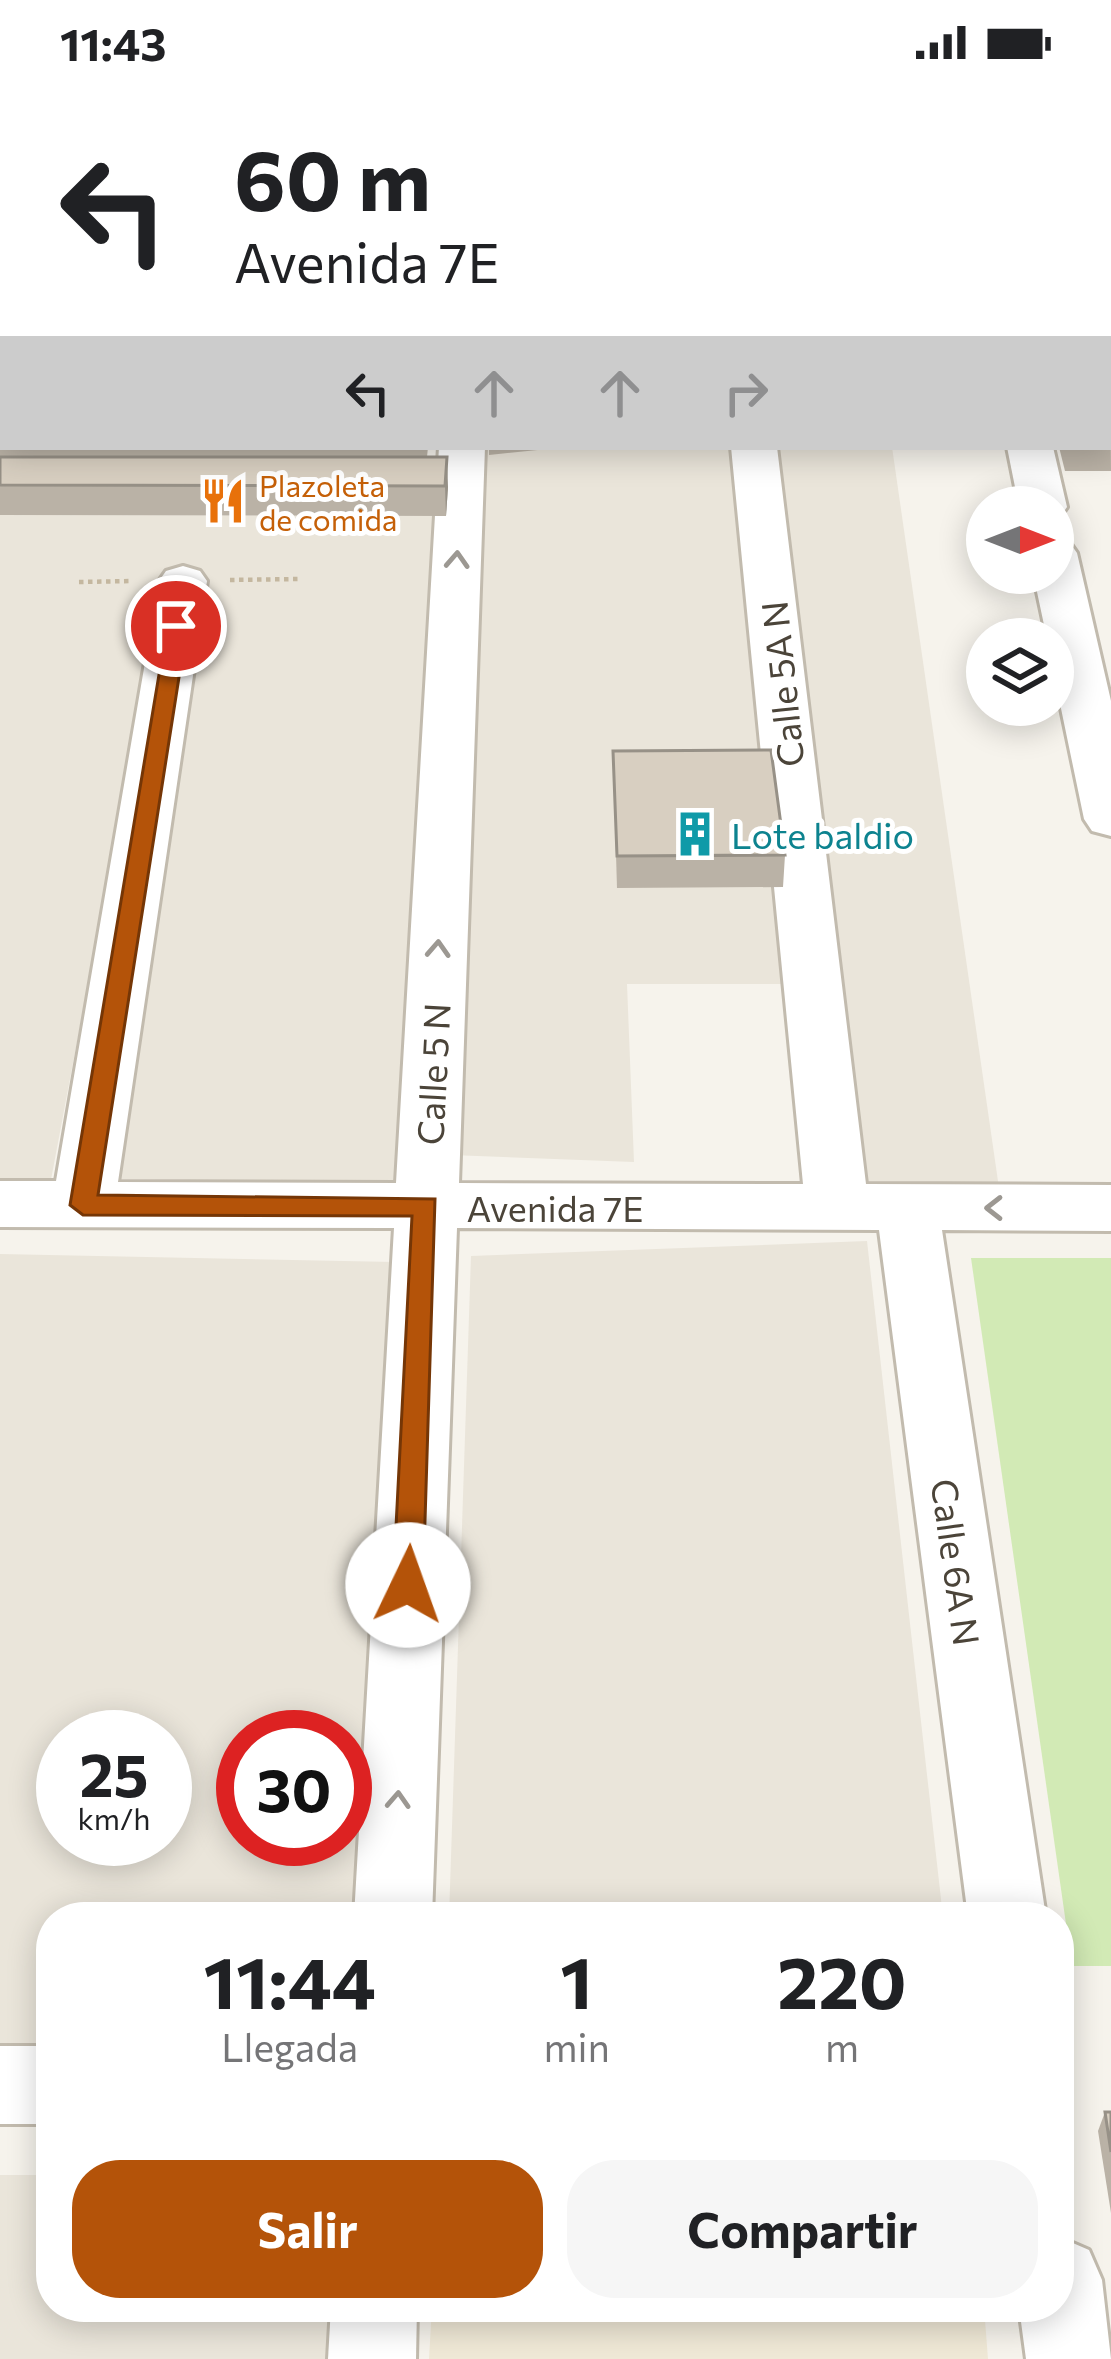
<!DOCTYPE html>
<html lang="es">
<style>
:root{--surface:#fff;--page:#f6f6f6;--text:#202124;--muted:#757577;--accent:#b45309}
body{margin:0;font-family:Commissioner,sans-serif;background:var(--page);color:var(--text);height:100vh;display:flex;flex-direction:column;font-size:45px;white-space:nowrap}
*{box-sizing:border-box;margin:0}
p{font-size:39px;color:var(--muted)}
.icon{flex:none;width:66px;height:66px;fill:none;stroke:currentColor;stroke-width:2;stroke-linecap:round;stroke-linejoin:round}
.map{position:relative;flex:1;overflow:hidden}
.side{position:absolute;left:36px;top:1818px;width:1038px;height:420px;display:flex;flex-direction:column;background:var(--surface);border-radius:48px;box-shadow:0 6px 30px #0003}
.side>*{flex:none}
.banner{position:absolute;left:0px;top:0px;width:1113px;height:366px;box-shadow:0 6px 30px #0003;background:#fff;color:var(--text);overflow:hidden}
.needle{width:78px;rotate:90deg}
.tools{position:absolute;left:966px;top:402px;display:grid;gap:24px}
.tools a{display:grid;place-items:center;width:108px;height:108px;border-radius:50%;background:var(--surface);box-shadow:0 6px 30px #0003;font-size:60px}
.speed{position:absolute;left:36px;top:1626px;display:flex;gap:24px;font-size:60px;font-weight:700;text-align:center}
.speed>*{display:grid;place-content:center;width:156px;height:156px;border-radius:50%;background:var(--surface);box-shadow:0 6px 30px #0003;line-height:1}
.speed small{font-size:30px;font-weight:400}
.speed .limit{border:18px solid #d22;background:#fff;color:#111}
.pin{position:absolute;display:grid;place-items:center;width:102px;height:102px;color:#fff;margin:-51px;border:6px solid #fff;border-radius:50%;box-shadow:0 3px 12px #0007}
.me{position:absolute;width:132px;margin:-66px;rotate:3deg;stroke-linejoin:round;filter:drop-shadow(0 0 9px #0008)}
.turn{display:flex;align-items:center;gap:42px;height:252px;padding:0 36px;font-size:54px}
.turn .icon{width:156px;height:156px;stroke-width:2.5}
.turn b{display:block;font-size:84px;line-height:102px}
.lanes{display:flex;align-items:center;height:114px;padding:0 36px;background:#0003;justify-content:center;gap:60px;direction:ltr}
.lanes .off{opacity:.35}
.eta{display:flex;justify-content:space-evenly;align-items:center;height:204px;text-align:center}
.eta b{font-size:72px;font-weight:700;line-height:84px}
.button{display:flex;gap:24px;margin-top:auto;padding:24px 36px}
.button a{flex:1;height:138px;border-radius:48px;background:var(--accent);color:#fff;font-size:48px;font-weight:700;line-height:138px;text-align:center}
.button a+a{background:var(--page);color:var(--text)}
.status{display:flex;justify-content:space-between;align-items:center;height:84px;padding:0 60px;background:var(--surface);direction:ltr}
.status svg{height:33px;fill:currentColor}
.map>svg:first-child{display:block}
</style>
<div class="status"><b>11:43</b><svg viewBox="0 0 49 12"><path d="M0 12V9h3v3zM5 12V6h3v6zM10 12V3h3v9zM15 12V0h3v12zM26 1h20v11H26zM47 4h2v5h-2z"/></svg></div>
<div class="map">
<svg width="1111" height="2275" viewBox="0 0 1111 2275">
<rect width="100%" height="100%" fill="#f6f3ec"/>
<g fill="#eae5da" fill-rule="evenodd">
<polygon points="464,363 735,363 793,900 627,900 634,1078 451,1071"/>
<polygon points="775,363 892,363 1000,1111 849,1108"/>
<polygon points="0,431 446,432 397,1097 120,1095 198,490 165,491 50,1101 0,1100"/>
<polygon points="867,1157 943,1833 449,1833 471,1172"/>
<path d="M 0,1170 L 395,1178 L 367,1833 L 51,1833 L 51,1963 L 0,1964 ZM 63,1653 L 165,1653 L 165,1755 L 63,1755 ZM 243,1653 L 345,1653 L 345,1755 L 243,1755 Z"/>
<polygon points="0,2091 51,2091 51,2223 375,2223 372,2275 0,2275"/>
</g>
<polygon fill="#efe8d6" points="432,2223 984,2223 988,2275 429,2275"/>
<polygon fill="#d2eab5" points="971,1174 1111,1174 1111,1882 1072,1882"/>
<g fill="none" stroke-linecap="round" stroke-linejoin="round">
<g stroke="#c2bbae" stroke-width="6">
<g id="minor">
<rect x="463" y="0" width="38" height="3"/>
<rect x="703" y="0" width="38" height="3"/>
<polygon points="933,0 971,0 972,3 934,3"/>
<polygon points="1081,0 1111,0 1111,12 1110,3"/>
<polygon points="0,146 3,146 0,181"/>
<polygon points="3,216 3,242 0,243 0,217"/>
<rect x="1110" y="222" width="1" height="26"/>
<polygon points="439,363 485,363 459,1099 803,1100 731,363 777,363 866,1100 1111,1101 1111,1147 942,1146 1046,1833 968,1833 879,1146 457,1144 432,1833 354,1833 394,1144 0,1143 0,1097 56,1097 159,497 166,487 183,482 200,487 207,497 118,1098 396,1099"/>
<polygon points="1007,363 1053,363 1067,423 1060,433 1053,435 1053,423 1019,423"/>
<polygon points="1053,454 1070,459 1077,469 1111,617 1111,752 1092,747 1084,735 1053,586 1053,555 1047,555 1033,489 1053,489"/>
<rect x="0" y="1962" width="51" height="78"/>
<polygon points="1059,2153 1089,2166 1102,2196 1111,2275 1026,2275 1019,2223 1059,2223"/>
<polygon points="331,2223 417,2223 416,2275 328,2275"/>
</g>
</g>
<g stroke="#c4b79f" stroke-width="4.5" stroke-dasharray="4.5 4.5" stroke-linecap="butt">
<polyline points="230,496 301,495"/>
<polyline points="79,498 131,497"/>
</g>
<use href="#minor" fill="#fff" fill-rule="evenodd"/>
</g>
<g fill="#bab2a6">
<polygon points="972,0 1090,0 1091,3 973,3"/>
<polygon points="1110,27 1111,30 1111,210 1110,210"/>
<polygon points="0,243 3,243 3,363 428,363 427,373 448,403 446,432 0,431"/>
<polygon points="1110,256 1111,387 1065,387 1059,363 1110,363"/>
<polygon points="489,363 567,363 489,371"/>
<polygon points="613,667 785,771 783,803 617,804"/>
<polygon points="1105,2028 1111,2028 1111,2129 1098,2047"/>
</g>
<polygon fill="#979187" points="447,373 448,403 446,432 445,402"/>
<g fill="#d8cfc1" stroke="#979187" stroke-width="3">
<polygon points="239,0 437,0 437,3 238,3"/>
<polygon points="988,0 1090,0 1091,3 989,3"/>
<polygon points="1110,27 1111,30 1111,162 1110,162"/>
<rect x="0" y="243" width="3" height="118"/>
<rect x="1110" y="256" width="1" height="100"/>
<polygon points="0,373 447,373 445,402 0,401"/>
<polygon points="771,666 785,771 617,772 613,667"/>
<polygon points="1105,2028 1111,2028 1111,2068"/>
</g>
<defs><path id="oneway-chevron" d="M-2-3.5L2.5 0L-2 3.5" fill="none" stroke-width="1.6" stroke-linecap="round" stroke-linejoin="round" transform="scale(3)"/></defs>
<g stroke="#9c9892">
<use href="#oneway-chevron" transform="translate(457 476) rotate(-87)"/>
<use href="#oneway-chevron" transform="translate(438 865) rotate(-87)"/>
<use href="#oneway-chevron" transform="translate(994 1124) rotate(-180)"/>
<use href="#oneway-chevron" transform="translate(398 1716) rotate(-87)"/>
</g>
<polygon fill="#b45309" stroke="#753606" stroke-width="3" points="168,537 187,542 98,1111 435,1115 423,1501 408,1514 393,1501 412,1132 83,1131 70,1121"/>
<defs>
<g id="restaurant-bare" transform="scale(3.6)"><path d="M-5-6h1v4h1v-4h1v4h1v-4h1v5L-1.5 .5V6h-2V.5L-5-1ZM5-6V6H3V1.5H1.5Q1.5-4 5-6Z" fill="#e8710a" stroke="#fff" stroke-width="2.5" paint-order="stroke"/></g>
<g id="building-bare" transform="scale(3.6)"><path d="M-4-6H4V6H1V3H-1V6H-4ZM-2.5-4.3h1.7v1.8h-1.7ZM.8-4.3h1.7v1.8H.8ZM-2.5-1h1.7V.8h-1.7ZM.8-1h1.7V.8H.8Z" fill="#0f9aa8" stroke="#fff" stroke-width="2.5" paint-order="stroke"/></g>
</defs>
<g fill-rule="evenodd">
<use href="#restaurant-bare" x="223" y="417"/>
<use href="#building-bare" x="695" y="750"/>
</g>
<g text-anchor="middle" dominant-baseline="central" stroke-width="10" stroke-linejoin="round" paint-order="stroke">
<g font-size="30" fill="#c56008" stroke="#fff" text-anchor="start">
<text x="259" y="400">Plazoleta<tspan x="259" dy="34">de comida</tspan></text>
</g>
<g font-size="36" fill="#4b4439" stroke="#fff">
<text transform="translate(781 600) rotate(-96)">Calle 5A N</text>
<text transform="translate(432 990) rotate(-87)">Calle 5 N</text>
<text x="555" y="1123">Avenida 7E</text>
<text transform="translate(957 1478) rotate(82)">Calle 6A N</text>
</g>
<g font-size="36" fill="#0d838f" stroke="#fff" text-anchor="start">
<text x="731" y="750">Lote baldio</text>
</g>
</g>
</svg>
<div class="tools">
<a><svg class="needle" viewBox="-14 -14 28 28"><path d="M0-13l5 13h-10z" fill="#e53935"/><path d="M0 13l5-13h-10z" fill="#757577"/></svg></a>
<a><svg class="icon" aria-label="layers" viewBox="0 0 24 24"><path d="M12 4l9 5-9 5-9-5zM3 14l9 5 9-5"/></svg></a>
</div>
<div class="speed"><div>25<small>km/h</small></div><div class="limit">30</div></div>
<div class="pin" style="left:176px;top:542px;background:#d93025"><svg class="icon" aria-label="arrive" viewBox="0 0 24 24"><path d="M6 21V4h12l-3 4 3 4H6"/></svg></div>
<svg class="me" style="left:408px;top:1501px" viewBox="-20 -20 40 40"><circle r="19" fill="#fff"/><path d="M0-13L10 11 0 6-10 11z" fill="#b45309"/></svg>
<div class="banner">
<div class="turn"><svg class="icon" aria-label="left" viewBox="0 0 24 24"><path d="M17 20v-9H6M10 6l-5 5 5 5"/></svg><div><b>60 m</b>Avenida 7E</div></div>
<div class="lanes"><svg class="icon" aria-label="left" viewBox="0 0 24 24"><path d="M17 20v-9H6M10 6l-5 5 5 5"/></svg><svg class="icon off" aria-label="ahead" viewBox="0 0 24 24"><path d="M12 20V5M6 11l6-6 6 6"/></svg><svg class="icon off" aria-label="ahead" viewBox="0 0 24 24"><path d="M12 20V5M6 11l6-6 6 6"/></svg><svg class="icon off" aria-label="right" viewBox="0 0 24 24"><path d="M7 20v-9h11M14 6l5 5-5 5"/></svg></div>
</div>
<section class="side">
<div class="eta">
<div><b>11:44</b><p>Llegada</p></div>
<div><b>1</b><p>min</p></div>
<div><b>220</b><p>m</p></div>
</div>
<div class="button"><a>Salir</a><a>Compartir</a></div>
</section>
</div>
